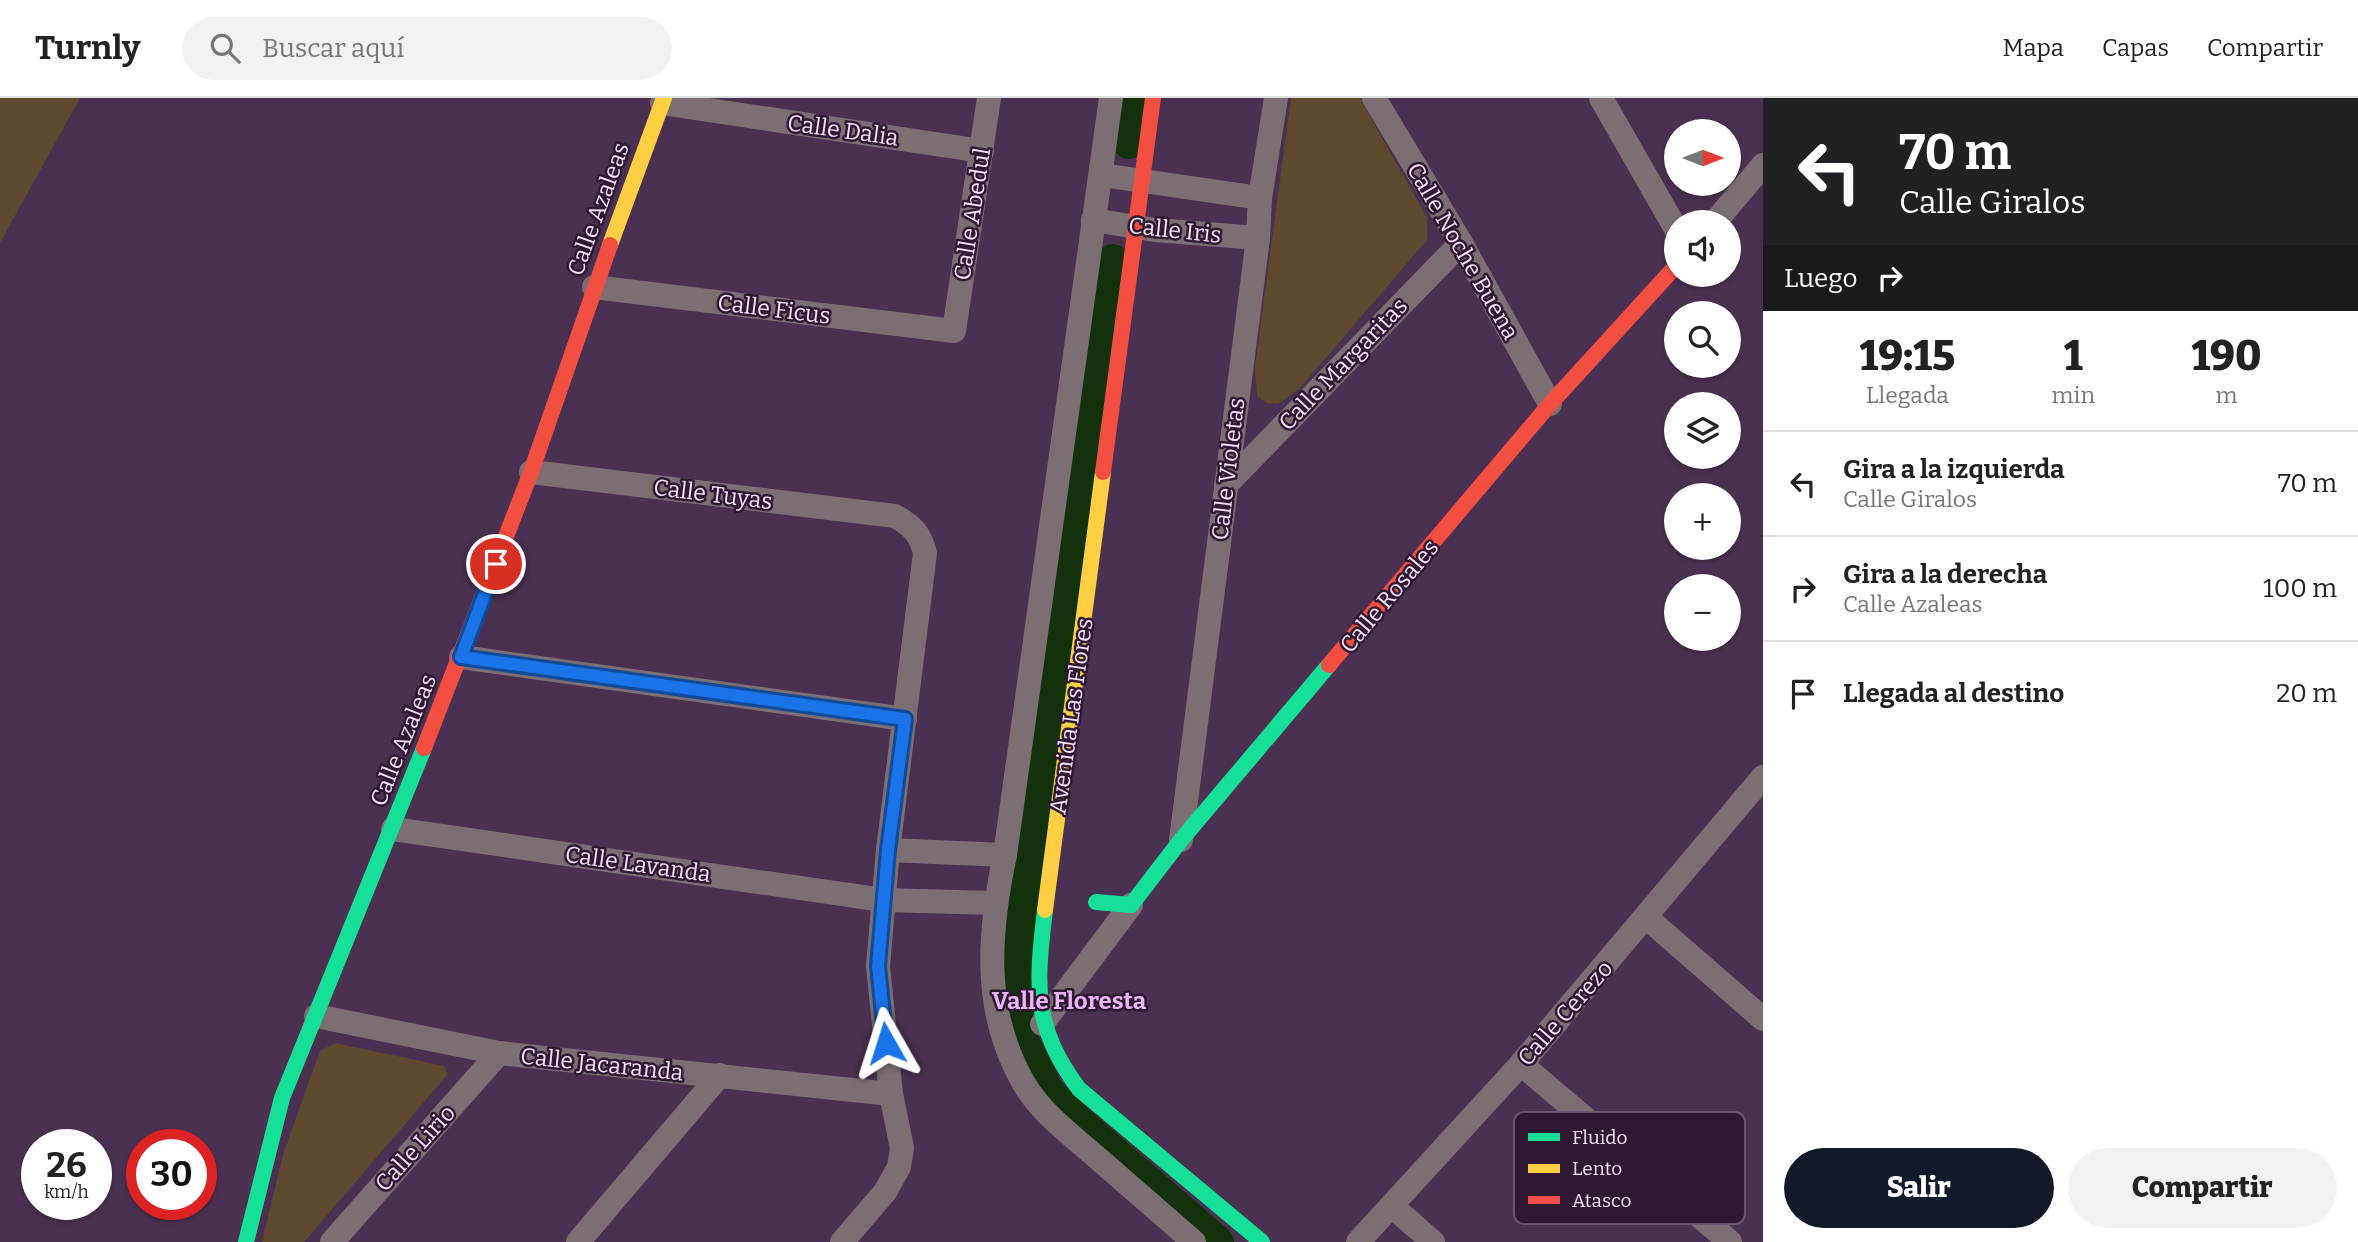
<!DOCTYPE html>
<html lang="es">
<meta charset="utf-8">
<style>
:root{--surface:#fff;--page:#f2f2f2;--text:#222;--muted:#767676;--line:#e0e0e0;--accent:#111827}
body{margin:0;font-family:Bitter,serif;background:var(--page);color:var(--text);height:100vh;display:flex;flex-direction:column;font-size:26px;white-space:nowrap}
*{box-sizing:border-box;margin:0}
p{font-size:23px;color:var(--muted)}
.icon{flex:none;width:38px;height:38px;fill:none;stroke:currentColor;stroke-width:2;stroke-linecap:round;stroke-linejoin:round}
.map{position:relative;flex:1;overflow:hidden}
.side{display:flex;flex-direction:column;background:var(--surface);width:595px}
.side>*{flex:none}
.hud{background:#202124;color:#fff;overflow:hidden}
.needle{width:46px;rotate:90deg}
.tools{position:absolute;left:1664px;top:21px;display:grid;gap:14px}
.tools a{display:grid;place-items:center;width:77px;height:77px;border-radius:50%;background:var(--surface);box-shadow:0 2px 5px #0004;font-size:35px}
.speed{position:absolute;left:21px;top:1031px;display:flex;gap:14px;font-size:35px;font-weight:700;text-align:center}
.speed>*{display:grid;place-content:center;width:91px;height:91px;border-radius:50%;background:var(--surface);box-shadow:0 2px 5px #0004;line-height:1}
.speed small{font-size:18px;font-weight:400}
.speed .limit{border:10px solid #d22;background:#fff;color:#111}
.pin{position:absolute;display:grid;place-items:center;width:60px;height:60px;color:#fff;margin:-30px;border:4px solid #fff;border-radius:50%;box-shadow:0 2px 7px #0007}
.me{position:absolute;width:77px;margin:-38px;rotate:354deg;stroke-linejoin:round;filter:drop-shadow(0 0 5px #0008)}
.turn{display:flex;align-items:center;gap:24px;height:147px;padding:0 21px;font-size:32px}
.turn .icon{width:91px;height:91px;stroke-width:2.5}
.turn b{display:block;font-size:49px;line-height:60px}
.then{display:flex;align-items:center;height:66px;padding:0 21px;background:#0003;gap:14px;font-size:26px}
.eta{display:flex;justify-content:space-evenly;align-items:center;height:119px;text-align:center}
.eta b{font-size:42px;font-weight:800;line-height:49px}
.action{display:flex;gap:14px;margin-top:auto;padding:14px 21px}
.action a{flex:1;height:80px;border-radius:42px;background:var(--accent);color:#fff;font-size:28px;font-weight:800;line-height:80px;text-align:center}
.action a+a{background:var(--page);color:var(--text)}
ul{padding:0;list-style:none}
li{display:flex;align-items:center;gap:21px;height:105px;padding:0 21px;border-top:2px solid var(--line)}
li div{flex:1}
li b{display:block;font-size:26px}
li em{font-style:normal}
header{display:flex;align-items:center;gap:42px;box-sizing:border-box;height:98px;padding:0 35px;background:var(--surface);border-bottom:2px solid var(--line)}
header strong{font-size:33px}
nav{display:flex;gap:38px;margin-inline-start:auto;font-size:24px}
.search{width:490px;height:63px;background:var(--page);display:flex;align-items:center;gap:18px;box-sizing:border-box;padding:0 24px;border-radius:38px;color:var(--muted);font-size:26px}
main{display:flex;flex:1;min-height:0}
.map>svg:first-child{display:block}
</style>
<header>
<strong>Turnly</strong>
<div class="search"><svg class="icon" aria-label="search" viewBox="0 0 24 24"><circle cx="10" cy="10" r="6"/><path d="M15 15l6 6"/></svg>Buscar aquí</div>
<nav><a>Mapa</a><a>Capas</a><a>Compartir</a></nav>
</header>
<main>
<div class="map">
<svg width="1763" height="1144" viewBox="0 0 1763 1144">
<rect width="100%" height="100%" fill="#4b3151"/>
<g fill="#5e492e">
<polygon points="0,0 80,0 0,145"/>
<polygon points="1291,0 1360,0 1427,120 1427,142 1299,291 1278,306 1267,305 1257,298 1255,269"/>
<polygon points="335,945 444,968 448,976 304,1144 262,1144 284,1053 320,953"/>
</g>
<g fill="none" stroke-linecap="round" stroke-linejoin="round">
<g stroke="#13310b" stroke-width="32">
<polyline points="1129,45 1135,0"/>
<polyline points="1113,162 1017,852 1015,901 1022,941 1048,993 1077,1022 1218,1144"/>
</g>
<g stroke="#7c6f74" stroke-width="24">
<path d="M 1111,0 L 1005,757 C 988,837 982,916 1026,989 C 1043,1016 1070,1036 1094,1057 C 1127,1086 1161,1115 1194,1144"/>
<polyline points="1374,0 1461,145 1550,306"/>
<polyline points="1601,0 1676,131"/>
<polyline points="662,5 982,53"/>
<polyline points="1102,77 1260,100"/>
<polyline points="1093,122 1155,132 1258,140"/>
<polyline points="1715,124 1763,67"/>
<polyline points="594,189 954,233 989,0"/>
<path d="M 531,374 L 895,418 C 912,428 920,435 925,455 L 888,752 L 878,868 L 891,996 L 902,1050 L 899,1069 L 885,1094 L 842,1144"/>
<polyline points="1226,387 1461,145"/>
<polyline points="461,559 905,621"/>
<polyline points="393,731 883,802 995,805"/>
<polyline points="1181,742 1258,140 1260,100 1276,0"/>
<polyline points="888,752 1005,757"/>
<polyline points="1647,820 1763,921"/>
<polyline points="316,918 499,955 891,996"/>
<polyline points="1042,926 1131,807"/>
<polyline points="1521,966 1730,1144"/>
<polyline points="1393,1109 1433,1144"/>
<polyline points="332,1144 499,955"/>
<polyline points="578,1144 720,977"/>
<polyline points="1358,1144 1521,966 1763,679"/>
</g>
<g stroke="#16e098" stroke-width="16">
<polyline points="1096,804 1131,807 1181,742 1329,567"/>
<path d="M 1045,812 C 1036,887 1032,928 1079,991 L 1262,1144"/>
<polyline points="246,1144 282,1000 424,650"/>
</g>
<g stroke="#ffcf43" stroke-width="16">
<polyline points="610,147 664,0"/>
<polyline points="1045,812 1103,374"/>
</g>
<g stroke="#f24e42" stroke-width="16">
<polyline points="1103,374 1153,0"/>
<polyline points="1329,567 1550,306 1676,168"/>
<polyline points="424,650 531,374 610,147"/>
</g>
</g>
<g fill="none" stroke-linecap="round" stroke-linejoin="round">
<g stroke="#114b97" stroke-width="18">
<polyline id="route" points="496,466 461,559 905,621 888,752 878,868 886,945"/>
</g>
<use href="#route" stroke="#1a73e8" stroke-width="12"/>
</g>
<g text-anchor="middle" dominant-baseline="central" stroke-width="5" stroke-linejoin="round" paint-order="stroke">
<g font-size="23" fill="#f7e0fc" stroke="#2e1932">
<text transform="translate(843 32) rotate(8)">Calle Dalia</text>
<text transform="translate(598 111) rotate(-70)">Calle Azaleas</text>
<text transform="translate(972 116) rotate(-81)">Calle Abedul</text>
<text transform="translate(1175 132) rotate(6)">Calle Iris</text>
<text transform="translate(1463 153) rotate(60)">Calle Noche Buena</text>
<text transform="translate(774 211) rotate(7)">Calle Ficus</text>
<text transform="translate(1343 266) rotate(-46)">Calle Margaritas</text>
<text transform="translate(1228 371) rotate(-83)">Calle Violetas</text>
<text transform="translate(713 396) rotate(7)">Calle Tuyas</text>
<text transform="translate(1389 498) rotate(-50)">Calle Rosales</text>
<text transform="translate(1071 618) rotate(-82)">Avenida Las Flores</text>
<text transform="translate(403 642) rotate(-68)">Calle Azaleas</text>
<text transform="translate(638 766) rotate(8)">Calle Lavanda</text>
<text transform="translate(1565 915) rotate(-49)">Calle Cerezo</text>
<text transform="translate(602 966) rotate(6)">Calle Jacaranda</text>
<text transform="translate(415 1050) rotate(-48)">Calle Lirio</text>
</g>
<g font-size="24" font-weight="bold" fill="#eab4f7" stroke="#2e1932">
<text x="1069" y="903">Valle Floresta</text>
</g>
</g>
<rect x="1514" y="1014" width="231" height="112" rx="10" fill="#2e1932" stroke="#6a556f" stroke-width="2"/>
<rect x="1528" y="1035" width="32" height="8" fill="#16e098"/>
<rect x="1528" y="1066" width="32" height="9" fill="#ffcf43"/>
<rect x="1528" y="1098" width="32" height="8" fill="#f24e42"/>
<g font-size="19" fill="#f7e0fc">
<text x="1572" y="1046">Fluido</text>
<text x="1572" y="1077">Lento</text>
<text x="1572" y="1109">Atasco</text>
</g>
</svg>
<div class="tools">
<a><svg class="needle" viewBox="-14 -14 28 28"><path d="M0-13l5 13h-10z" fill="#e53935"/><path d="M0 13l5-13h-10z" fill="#767676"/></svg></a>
<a><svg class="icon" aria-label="sound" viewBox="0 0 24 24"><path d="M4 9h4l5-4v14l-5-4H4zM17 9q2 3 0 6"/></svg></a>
<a><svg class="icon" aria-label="search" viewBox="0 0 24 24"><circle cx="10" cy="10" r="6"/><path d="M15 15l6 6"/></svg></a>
<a><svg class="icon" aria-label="layers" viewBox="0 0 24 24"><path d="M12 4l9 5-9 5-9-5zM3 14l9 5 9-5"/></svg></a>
<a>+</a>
<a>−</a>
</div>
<div class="speed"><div>26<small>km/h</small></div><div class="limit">30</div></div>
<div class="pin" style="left:496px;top:466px;background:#d93025"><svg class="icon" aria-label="arrive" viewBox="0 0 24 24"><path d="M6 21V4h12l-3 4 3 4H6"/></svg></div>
<svg class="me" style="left:886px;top:945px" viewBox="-20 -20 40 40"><path d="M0-17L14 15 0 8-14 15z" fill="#1a73e8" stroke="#fff" stroke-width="4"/></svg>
</div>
<section class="side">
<div class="hud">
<div class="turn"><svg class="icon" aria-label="left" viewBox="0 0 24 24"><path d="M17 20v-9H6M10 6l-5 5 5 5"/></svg><div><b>70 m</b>Calle Giralos</div></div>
<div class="then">Luego<svg class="icon" aria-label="right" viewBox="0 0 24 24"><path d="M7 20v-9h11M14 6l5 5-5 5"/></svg></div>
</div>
<div class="eta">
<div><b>19:15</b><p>Llegada</p></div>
<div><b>1</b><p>min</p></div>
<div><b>190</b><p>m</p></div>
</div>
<ul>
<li><svg class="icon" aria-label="left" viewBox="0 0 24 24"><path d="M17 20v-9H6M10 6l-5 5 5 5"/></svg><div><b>Gira a la izquierda</b><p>Calle Giralos</p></div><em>70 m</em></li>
<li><svg class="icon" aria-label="right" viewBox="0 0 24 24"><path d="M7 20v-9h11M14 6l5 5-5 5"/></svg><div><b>Gira a la derecha</b><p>Calle Azaleas</p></div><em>100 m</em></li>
<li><svg class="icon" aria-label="arrive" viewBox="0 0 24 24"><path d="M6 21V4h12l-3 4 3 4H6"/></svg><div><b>Llegada al destino</b></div><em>20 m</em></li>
</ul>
<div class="action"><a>Salir</a><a>Compartir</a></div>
</section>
</main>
